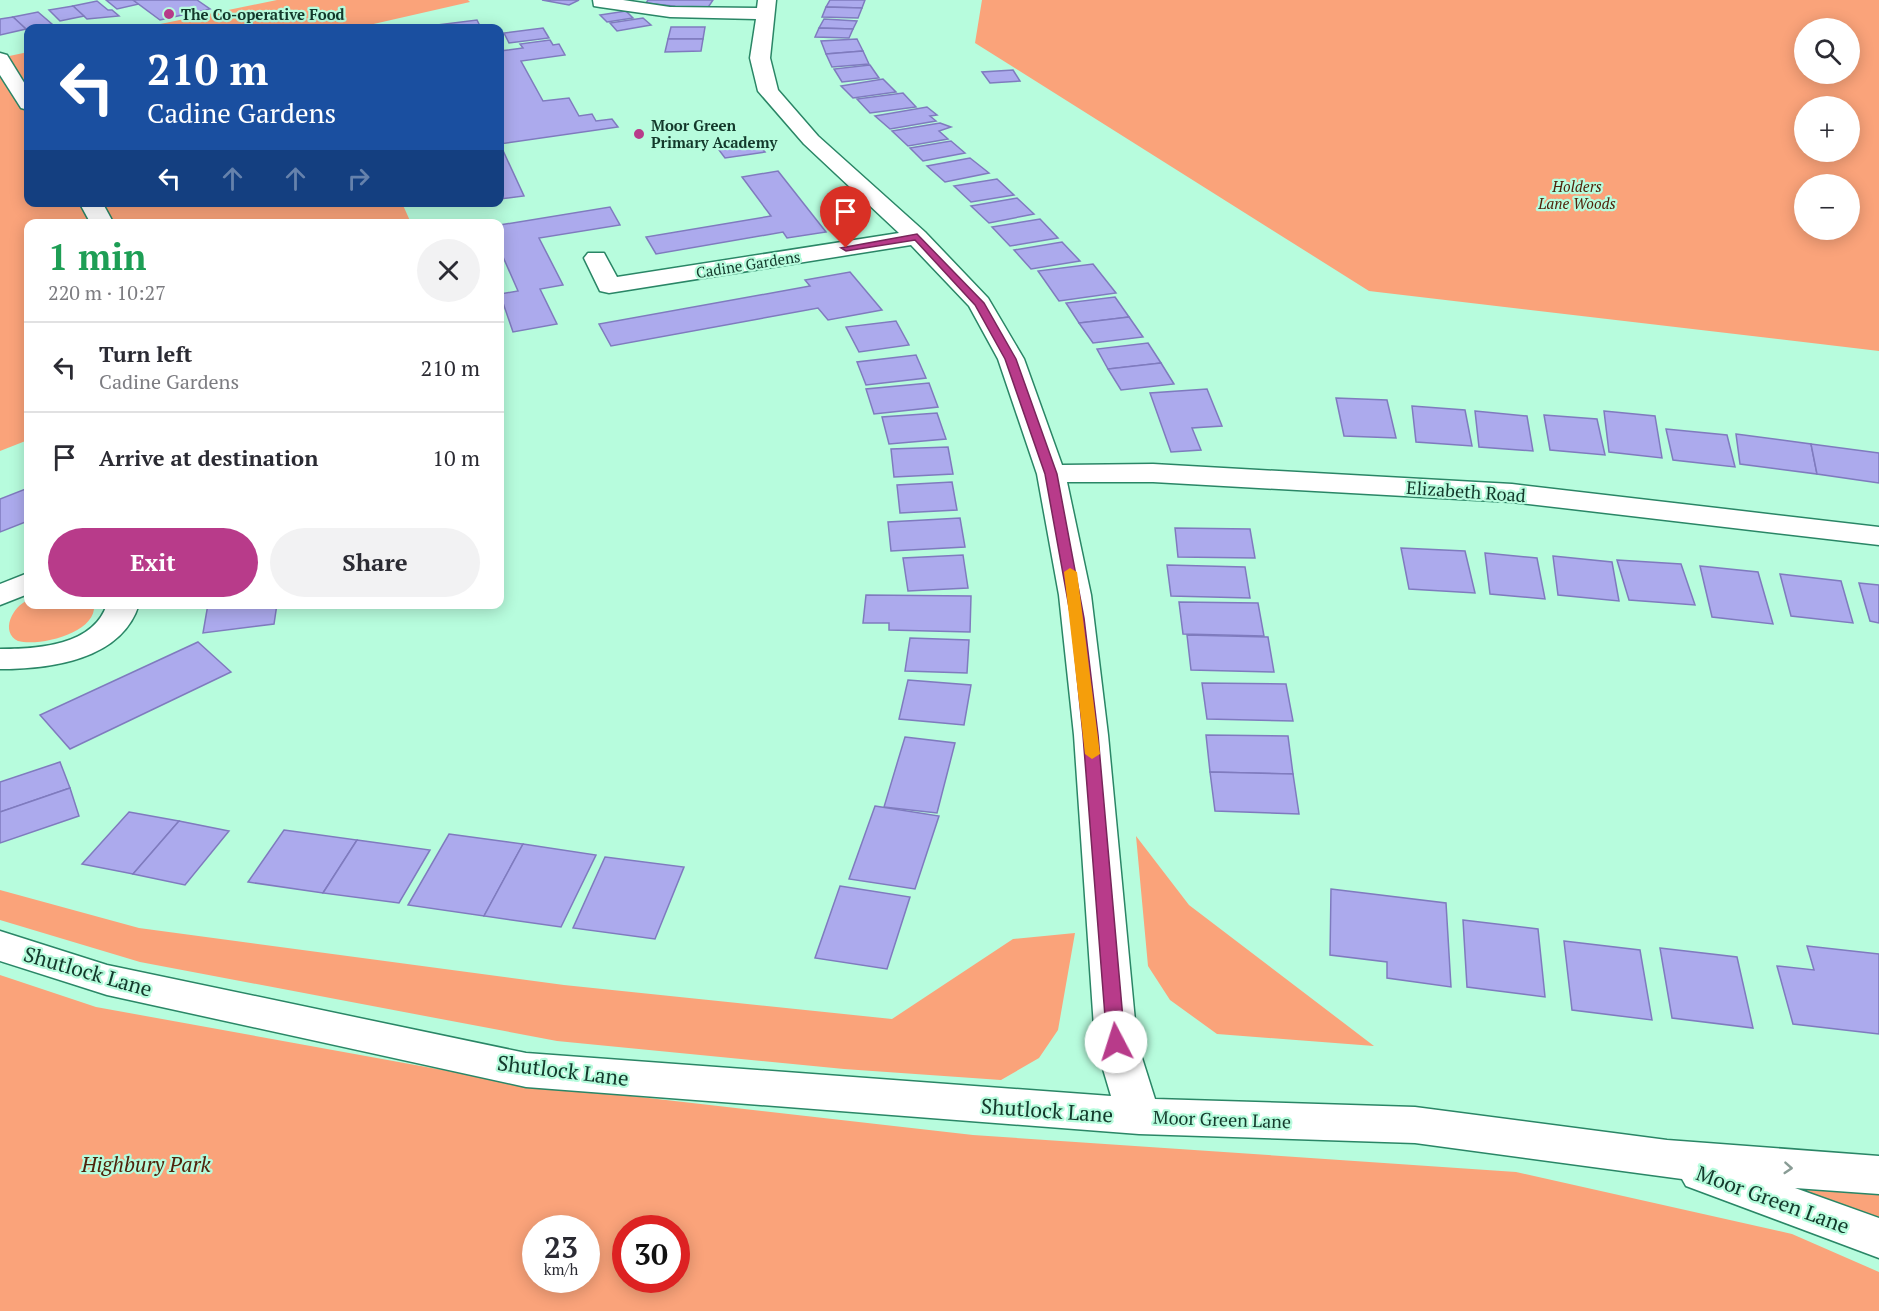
<!DOCTYPE html>
<meta charset="utf-8">
<style>
:root{--surface:#fff;--page:#f2f2f3;--text:#2b2b33;--muted:#7c7c81;--line:#e1e1e2;--accent:#b83b8a}
body{margin:0;font-family:"PT Serif",serif;background:var(--page);color:var(--text);height:100vh;display:flex;flex-direction:column;font-size:22px;white-space:nowrap}
*{box-sizing:border-box;margin:0}
p{font-size:20px;color:var(--muted)}
.icon{flex:none;width:33px;height:33px;fill:none;stroke:currentColor;stroke-width:2;stroke-linecap:round;stroke-linejoin:round}
.map{position:relative;flex:1;overflow:hidden}
.side{position:absolute;left:24px;top:219px;width:480px;height:390px;display:flex;flex-direction:column;background:var(--surface);border-radius:12px;box-shadow:0 3px 15px #0003}
.side>*{flex:none}
.guide{position:absolute;left:24px;top:24px;width:480px;height:183px;border-radius:12px;box-shadow:0 3px 15px #0003;background:#1a4fa0;color:#fff;overflow:hidden}
.buttons{position:absolute;left:1794px;top:18px;display:grid;gap:12px}
.buttons a{display:grid;place-items:center;width:66px;height:66px;border-radius:50%;background:var(--surface);box-shadow:0 3px 15px #0003;font-size:30px}
.speed{position:absolute;left:522px;top:1215px;display:flex;gap:12px;font-size:30px;font-weight:700;text-align:center}
.speed>*{display:grid;place-content:center;width:78px;height:78px;border-radius:50%;background:var(--surface);box-shadow:0 3px 15px #0003;line-height:1}
.speed small{font-size:15px;font-weight:400}
.speed .limit{border:9px solid #d22;background:#fff;color:#111}
.pin{position:absolute;display:grid;place-items:center;width:51px;height:51px;color:#fff;margin:-62px -26px;border-radius:50% 50% 50% 0;rotate:-45deg;box-shadow:0 0 6px #0007}
.pin .icon{rotate:45deg}
.me{position:absolute;width:66px;margin:-33px;rotate:355deg;stroke-linejoin:round;filter:drop-shadow(0 0 4px #0008)}
.turn{display:flex;align-items:center;gap:21px;height:126px;padding:0 24px;font-size:27px}
.turn .icon{width:78px;height:78px;stroke-width:2.5}
.turn b{display:block;font-size:42px;line-height:51px}
.lanes{display:flex;align-items:center;height:57px;padding:0 24px;background:#0003;justify-content:center;gap:30px;direction:ltr}
.lanes .off{opacity:.35}
.round{display:grid;place-items:center;flex:none;width:63px;height:63px;border-radius:32px;background:var(--page)}
.overview{display:flex;align-items:center;justify-content:space-between;height:102px;padding:0 24px}
h1{font-size:36px;font-weight:800;line-height:45px;color:#1e9e55}
.primary-button{display:flex;gap:12px;margin-top:auto;padding:12px 24px}
.primary-button a{flex:1;height:69px;border-radius:36px;background:var(--accent);color:#fff;font-size:24px;font-weight:800;line-height:69px;text-align:center}
.primary-button a+a{background:var(--page);color:var(--text)}
ul{padding:0;list-style:none}
li{display:flex;align-items:center;gap:18px;height:90px;padding:0 24px;border-top:2px solid var(--line)}
li div{flex:1}
li b{display:block;font-size:22px}
li em{font-style:normal}
.map>svg:first-child{display:block}
</style>
<div class="map">
<svg width="1879" height="1311" viewBox="0 0 1879 1311">
<rect width="100%" height="100%" fill="#b7fcdd"/>
<g fill="#faa37a" fill-rule="evenodd">
<polygon points="277,0 468,0 470,2 356,28 141,28"/>
<path d="M 982,0 L 1879,0 L 1879,351 L 1369,291 L 975,43 ZM 1804,28 L 1850,28 L 1850,74 L 1804,74 ZM 1804,106 L 1850,106 L 1850,152 L 1804,152 ZM 1804,184 L 1850,184 L 1850,230 L 1804,230 Z"/>
<polygon points="28,52 28,202 402,203 411,223 28,224 28,440 0,451 0,58"/>
<path d="M 28,600 L 28,604 L 94,605 C 97,633 39,647 18,641 C 0,632 12,607 28,600 Z"/>
<polygon points="1136,836 1189,905 1374,1046 1217,1034 1170,1000 1148,966"/>
<polygon points="0,890 139,928 564,985 892,1019 1013,939 1075,933 1058,1030 1039,1058 1001,1080 844,1069 557,1041 140,962 0,920"/>
<path d="M 0,975 L 96,1007 L 509,1082 L 973,1135 L 1516,1172 L 1792,1234 L 1879,1272 L 1879,1311 L 0,1311 ZM 536,1228 L 586,1228 L 586,1280 L 536,1280 ZM 626,1228 L 676,1228 L 676,1280 L 626,1280 Z"/>
<polygon points="1733,1173 1879,1186 1879,1224"/>
</g>
<g fill="#acaaed" stroke="#7f7bbe" stroke-width="1.5">
<polygon points="106,0 133,0 139,4 117,9"/>
<polygon points="133,0 197,0 210,9 160,20"/>
<polygon points="542,0 579,0 569,5"/>
<polygon points="648,0 713,0 707,9 672,8 674,6 646,3"/>
<polygon points="830,0 865,0 862,8 826,7"/>
<polygon points="97,1 108,10 112,10 119,16 87,19 73,6"/>
<polygon points="73,6 84,16 60,21 49,10"/>
<polygon points="826,7 862,8 858,18 822,17"/>
<polygon points="626,11 633,18 607,22 600,15"/>
<polygon points="38,12 52,24 26,29 13,17"/>
<polygon points="13,17 26,29 0,35 0,19"/>
<polygon points="643,18 651,25 617,31 610,23"/>
<polygon points="824,19 857,21 853,29 819,28"/>
<polygon points="477,20 481,28 413,28"/>
<polygon points="671,27 705,27 703,39 668,39"/>
<polygon points="543,28 549,38 509,43 504,33"/>
<polygon points="819,28 853,29 849,38 815,37"/>
<polygon points="668,39 703,39 701,51 665,52"/>
<polygon points="857,39 863,51 826,54 821,41"/>
<polygon points="550,40 553,45 559,44 565,55 521,61 543,101 569,98 579,116 592,114 596,121 612,119 618,127 500,144 500,51 523,48 520,44"/>
<polygon points="863,51 869,64 832,67 826,54"/>
<polygon points="870,65 879,78 842,82 834,69"/>
<polygon points="1013,70 1020,81 990,83 982,72"/>
<polygon points="883,79 896,92 853,98 841,86"/>
<polygon points="903,93 916,107 870,113 857,99"/>
<polygon points="927,107 937,115 930,116 936,121 890,129 875,116"/>
<polygon points="940,123 951,127 939,131 948,139 908,146 892,131"/>
<polygon points="755,140 765,152 725,158 716,146"/>
<polygon points="951,141 965,153 923,161 910,148"/>
<polygon points="500,144 524,196 500,199"/>
<polygon points="970,158 989,173 945,182 927,166"/>
<polygon points="778,171 826,232 787,238 783,232 656,254 646,237 771,216 742,177"/>
<polygon points="997,179 1014,195 971,202 954,186"/>
<polygon points="1017,198 1034,214 989,223 971,206"/>
<polygon points="610,207 620,225 539,238 563,285 540,289 557,324 513,332 500,294 518,291 500,250 500,225"/>
<polygon points="1040,219 1058,238 1010,246 992,227"/>
<polygon points="1062,242 1080,261 1031,269 1014,250"/>
<polygon points="1093,264 1116,293 1059,301 1038,271"/>
<polygon points="850,272 882,310 828,320 818,308 611,346 599,324 810,286 805,280"/>
<polygon points="1115,297 1129,317 1079,323 1066,303"/>
<polygon points="1129,317 1143,337 1093,343 1079,323"/>
<polygon points="896,321 909,345 859,352 846,327"/>
<polygon points="1148,343 1161,363 1108,369 1097,349"/>
<polygon points="916,355 926,378 866,385 857,362"/>
<polygon points="1161,363 1174,384 1121,390 1108,369"/>
<polygon points="929,383 938,407 874,414 866,389"/>
<polygon points="1207,389 1222,426 1192,428 1201,450 1171,452 1150,393"/>
<polygon points="1336,398 1387,400 1396,438 1344,436"/>
<polygon points="1412,406 1465,410 1472,446 1416,442"/>
<polygon points="1475,411 1527,416 1533,451 1479,447"/>
<polygon points="1604,411 1655,416 1662,458 1609,452"/>
<polygon points="937,413 946,439 889,444 882,417"/>
<polygon points="1544,415 1597,419 1605,455 1550,450"/>
<polygon points="1666,429 1727,435 1735,467 1673,460"/>
<polygon points="1736,434 1811,444 1817,474 1740,464"/>
<polygon points="1811,444 1879,453 1879,483 1817,474"/>
<polygon points="948,447 953,474 894,477 891,449"/>
<polygon points="952,482 957,510 900,513 897,485"/>
<polygon points="28,488 28,521 0,532 0,499"/>
<polygon points="960,518 965,547 891,551 888,522"/>
<polygon points="1175,528 1250,529 1255,558 1178,557"/>
<polygon points="1401,548 1465,551 1475,593 1409,589"/>
<polygon points="1485,553 1537,558 1545,599 1490,594"/>
<polygon points="963,555 968,588 908,591 903,558"/>
<polygon points="1553,556 1612,562 1619,601 1558,595"/>
<polygon points="1617,560 1681,564 1695,605 1629,600"/>
<polygon points="1167,565 1245,567 1250,598 1171,596"/>
<polygon points="1700,566 1758,572 1773,624 1712,617"/>
<polygon points="1780,574 1841,581 1853,623 1791,616"/>
<polygon points="1859,583 1879,585 1879,623 1870,621"/>
<polygon points="866,595 971,596 970,632 889,630 889,623 863,623"/>
<polygon points="1179,602 1258,603 1264,636 1183,634"/>
<polygon points="208,604 277,604 274,624 203,633"/>
<polygon points="1187,635 1268,637 1274,672 1191,670"/>
<polygon points="910,638 969,640 967,673 905,671"/>
<polygon points="198,642 231,672 70,749 40,715"/>
<polygon points="908,680 971,685 964,725 899,719"/>
<polygon points="1202,683 1286,684 1293,721 1207,719"/>
<polygon points="1206,735 1288,736 1293,774 1210,772"/>
<polygon points="905,737 955,743 937,813 884,807"/>
<polygon points="60,762 70,788 0,812 0,782"/>
<polygon points="1210,772 1293,774 1299,814 1215,811"/>
<polygon points="70,788 79,816 0,843 0,812"/>
<polygon points="875,806 939,816 915,889 849,879"/>
<polygon points="129,812 179,821 133,874 82,864"/>
<polygon points="179,821 229,831 185,885 133,874"/>
<polygon points="284,830 357,840 323,893 248,882"/>
<polygon points="449,834 523,844 484,916 408,905"/>
<polygon points="357,840 430,850 399,903 323,893"/>
<polygon points="523,844 596,855 561,927 484,916"/>
<polygon points="605,857 684,867 655,939 573,928"/>
<polygon points="840,886 910,897 887,969 815,958"/>
<polygon points="1331,889 1446,903 1451,987 1387,978 1387,962 1330,955"/>
<polygon points="1463,920 1538,929 1545,997 1467,987"/>
<polygon points="1564,941 1640,950 1652,1020 1572,1010"/>
<polygon points="1807,946 1879,954 1879,1034 1793,1024 1777,966 1814,970"/>
<polygon points="1660,948 1737,957 1753,1028 1672,1018"/>
</g>
<g fill="none" stroke-linecap="round" stroke-linejoin="round">
<g stroke="#2a8666" stroke-width="3">
<g id="minor">
<polygon points="593,0 623,0 670,7 757,8 758,0 776,0 770,58 778,90 818,136 925,232 988,298 1024,359 1062,465 1153,464 1512,484 1879,527 1879,545 1512,502 1153,482 1067,482 1091,595 1108,735 1137,1042 1155,1099 1415,1107 1667,1140 1879,1156 1879,1194 1795,1188 1879,1218 1879,1258 1686,1186 1682,1179 1415,1143 1139,1134 526,1087 107,995 0,961 0,931 107,965 526,1053 1111,1096 1095,1042 1074,735 1059,595 1037,474 998,359 969,306 911,245 609,293 600,291 584,258 588,253 604,253 617,277 899,233 804,144 758,91 750,58 756,19 670,17 600,7 594,6"/>
<polygon points="0,53 7,55 28,89 28,110 21,108 0,75"/>
<polygon points="79,202 102,202 114,224 91,224"/>
<polygon points="28,573 28,594 0,605 0,584"/>
<path d="M 107,604 L 139,604 C 122,660 50,669 0,669 L 0,649 C 37,649 94,646 107,604 Z"/>
</g>
</g>
<use href="#minor" fill="#fff" fill-rule="evenodd"/>
</g>
<defs><path id="oneway-chevron" d="M-2-3.5L2.5 0L-2 3.5" fill="none" stroke-width="1.6" stroke-linecap="round" stroke-linejoin="round" transform="scale(1.5)"/></defs>
<use stroke="#899c95" href="#oneway-chevron" transform="translate(1788 1168) rotate(4)"/>
<polygon fill="#b83b8a" stroke="#78265a" stroke-width="1.5" points="917,234 984,303 1016,359 1057,474 1084,618 1098,735 1125,1042 1122,1047 1110,1047 1107,1042 1083,735 1071,618 1045,474 1005,359 975,305 915,240 846,251 841,248"/>
<polygon fill="#f59e0b" points="1070,568 1077,572 1100,754 1092,759 1085,754 1064,572"/>
<g fill="#b83b8a" stroke="#b7fcdd" stroke-width="2">
<circle cx="169" cy="14" r="6"/>
<circle cx="639" cy="134" r="6"/>
</g>
<g text-anchor="middle" dominant-baseline="central" stroke-width="4.5" stroke-linejoin="round" paint-order="stroke">
<g font-size="15" font-weight="bold" fill="#13392b" stroke="#b7fcdd" text-anchor="start">
<text x="181" y="14">The Co-operative Food</text>
<text x="651" y="125">Moor Green<tspan x="651" dy="17">Primary Academy</tspan></text>
</g>
<g font-size="15" font-style="italic" fill="#50230b" stroke="#b7fcdd">
<text x="1577" y="186">Holders<tspan x="1577" dy="17">Lane Woods</tspan></text>
</g>
<g font-size="15" fill="#13392b" stroke="#b7fcdd">
<text transform="translate(748 264) rotate(-9)">Cadine Gardens</text>
</g>
<g font-size="18" fill="#13392b" stroke="#b7fcdd">
<text transform="translate(1466 491) rotate(4)">Elizabeth Road</text>
<text transform="translate(1222 1119) rotate(2)">Moor Green Lane</text>
</g>
<g font-size="21" fill="#13392b" stroke="#b7fcdd">
<text transform="translate(88 971) rotate(16)">Shutlock Lane</text>
<text transform="translate(563 1070) rotate(7)">Shutlock Lane</text>
<text transform="translate(1047 1110) rotate(4)">Shutlock Lane</text>
<text transform="translate(1773 1199) rotate(20)">Moor Green Lane</text>
</g>
<g font-size="21" font-style="italic" fill="#50230b" stroke="#b7fcdd">
<text x="146" y="1164">Highbury Park</text>
</g>
</g>
</svg>
<div class="buttons">
<a><svg class="icon" aria-label="search" viewBox="0 0 24 24"><circle cx="10" cy="10" r="6"/><path d="M15 15l6 6"/></svg></a>
<a>+</a>
<a>−</a>
</div>
<div class="speed"><div>23<small>km/h</small></div><div class="limit">30</div></div>
<div class="pin" style="left:846px;top:248px;background:#d93025"><svg class="icon" aria-label="arrive" viewBox="0 0 24 24"><path d="M6 21V4h12l-3 4 3 4H6"/></svg></div>
<svg class="me" style="left:1116px;top:1042px" viewBox="-20 -20 40 40"><circle r="19" fill="#fff"/><path d="M0-13L10 11 0 6-10 11z" fill="#b83b8a"/></svg>
<div class="guide">
<div class="turn"><svg class="icon" aria-label="left" viewBox="0 0 24 24"><path d="M17 20v-9H6M10 6l-5 5 5 5"/></svg><div><b>210 m</b>Cadine Gardens</div></div>
<div class="lanes"><svg class="icon" aria-label="left" viewBox="0 0 24 24"><path d="M17 20v-9H6M10 6l-5 5 5 5"/></svg><svg class="icon off" aria-label="ahead" viewBox="0 0 24 24"><path d="M12 20V5M6 11l6-6 6 6"/></svg><svg class="icon off" aria-label="ahead" viewBox="0 0 24 24"><path d="M12 20V5M6 11l6-6 6 6"/></svg><svg class="icon off" aria-label="right" viewBox="0 0 24 24"><path d="M7 20v-9h11M14 6l5 5-5 5"/></svg></div>
</div>
<section class="side">
<div class="overview"><div><h1>1 min</h1><p>220 m · 10:27</p></div><a class="round"><svg class="icon" aria-label="close" viewBox="0 0 24 24"><path d="M6 6l12 12M18 6L6 18"/></svg></a></div>
<ul>
<li><svg class="icon" aria-label="left" viewBox="0 0 24 24"><path d="M17 20v-9H6M10 6l-5 5 5 5"/></svg><div><b>Turn left</b><p>Cadine Gardens</p></div><em>210 m</em></li>
<li><svg class="icon" aria-label="arrive" viewBox="0 0 24 24"><path d="M6 21V4h12l-3 4 3 4H6"/></svg><div><b>Arrive at destination</b></div><em>10 m</em></li>
</ul>
<div class="primary-button"><a>Exit</a><a>Share</a></div>
</section>
</div>
